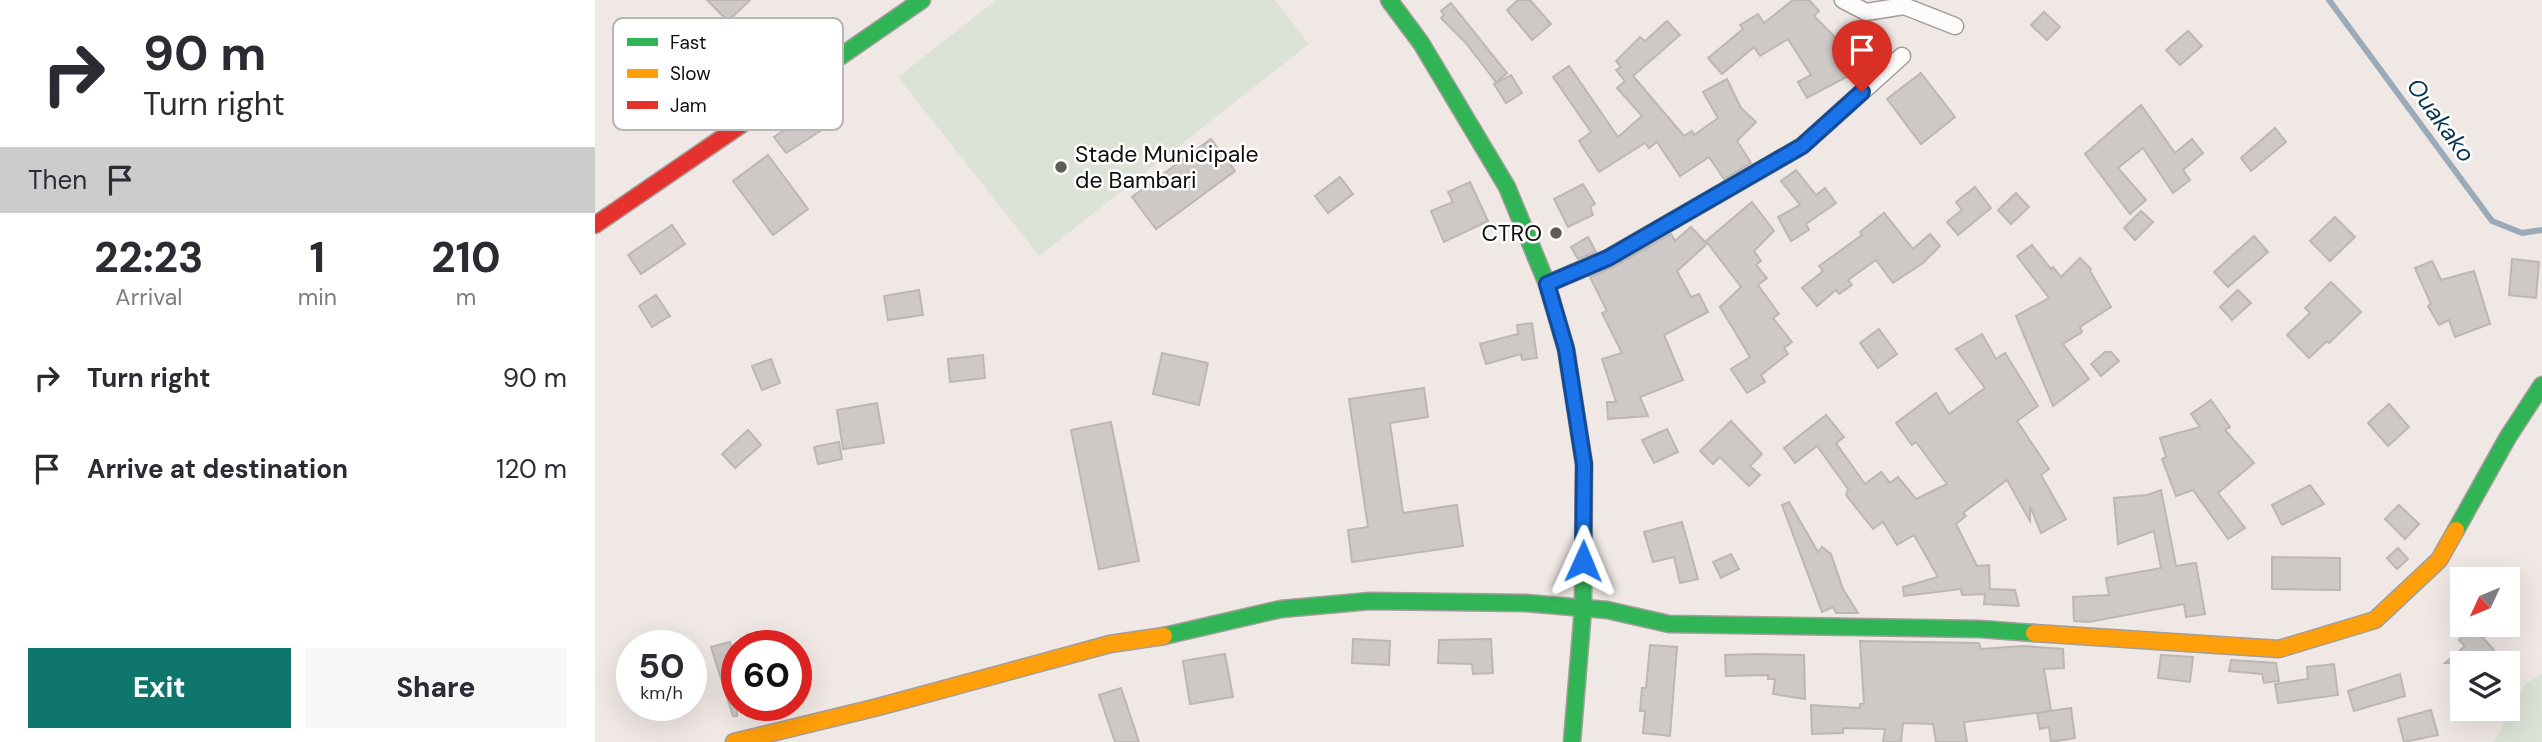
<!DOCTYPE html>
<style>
:root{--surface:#fff;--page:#f7f7f7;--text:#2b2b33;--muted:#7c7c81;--accent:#0f766e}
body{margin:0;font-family:"DM Sans",sans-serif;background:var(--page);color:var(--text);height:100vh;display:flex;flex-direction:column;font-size:26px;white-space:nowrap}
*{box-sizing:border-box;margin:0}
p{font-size:23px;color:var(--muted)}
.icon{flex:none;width:38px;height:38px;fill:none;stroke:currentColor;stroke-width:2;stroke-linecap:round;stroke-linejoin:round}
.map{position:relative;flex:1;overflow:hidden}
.details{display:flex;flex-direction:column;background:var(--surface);width:595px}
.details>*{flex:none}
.hud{background:#fff;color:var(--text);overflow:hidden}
.needle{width:46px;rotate:226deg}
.buttons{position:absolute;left:1855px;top:567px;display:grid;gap:14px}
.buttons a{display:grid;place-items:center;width:70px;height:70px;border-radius:0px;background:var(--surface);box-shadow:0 7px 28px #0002;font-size:35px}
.speed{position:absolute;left:21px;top:630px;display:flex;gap:14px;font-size:35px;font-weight:700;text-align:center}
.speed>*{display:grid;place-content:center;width:91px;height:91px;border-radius:50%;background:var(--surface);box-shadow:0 7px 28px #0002;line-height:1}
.speed small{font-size:18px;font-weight:400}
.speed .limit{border:10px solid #d22;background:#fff;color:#111}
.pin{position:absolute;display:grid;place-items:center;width:60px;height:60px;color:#fff;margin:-72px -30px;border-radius:50% 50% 50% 0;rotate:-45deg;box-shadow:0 0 7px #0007}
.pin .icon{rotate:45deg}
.me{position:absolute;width:77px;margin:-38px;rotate:1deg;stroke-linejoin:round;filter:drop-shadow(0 0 5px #0008)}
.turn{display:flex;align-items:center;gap:24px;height:147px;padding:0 28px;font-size:32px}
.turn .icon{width:91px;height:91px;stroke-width:2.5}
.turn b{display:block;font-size:49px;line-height:60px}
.then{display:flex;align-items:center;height:66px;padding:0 28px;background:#0003;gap:14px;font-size:26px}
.eta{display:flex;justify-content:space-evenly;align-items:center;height:119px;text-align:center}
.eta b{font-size:42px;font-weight:800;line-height:49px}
.primary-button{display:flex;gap:14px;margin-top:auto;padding:14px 28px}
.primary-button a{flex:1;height:80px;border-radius:0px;background:var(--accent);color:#fff;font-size:28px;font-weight:800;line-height:80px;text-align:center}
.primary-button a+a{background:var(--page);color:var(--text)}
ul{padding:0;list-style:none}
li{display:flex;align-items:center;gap:21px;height:91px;padding:0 28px}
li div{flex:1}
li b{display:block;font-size:26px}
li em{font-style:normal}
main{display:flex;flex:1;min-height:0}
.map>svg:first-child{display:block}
</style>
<main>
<section class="details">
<div class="hud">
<div class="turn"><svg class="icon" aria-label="right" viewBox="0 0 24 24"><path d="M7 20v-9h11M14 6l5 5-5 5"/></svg><div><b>90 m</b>Turn right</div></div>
<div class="then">Then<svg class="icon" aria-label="arrive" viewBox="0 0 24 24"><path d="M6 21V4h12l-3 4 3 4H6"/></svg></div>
</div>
<div class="eta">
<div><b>22:23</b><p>Arrival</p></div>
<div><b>1</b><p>min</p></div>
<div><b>210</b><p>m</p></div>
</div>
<ul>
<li><svg class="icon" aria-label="right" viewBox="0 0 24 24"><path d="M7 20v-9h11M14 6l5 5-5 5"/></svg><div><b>Turn right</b></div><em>90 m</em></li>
<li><svg class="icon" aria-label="arrive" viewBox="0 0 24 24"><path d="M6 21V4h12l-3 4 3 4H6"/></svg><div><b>Arrive at destination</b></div><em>120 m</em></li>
</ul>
<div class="primary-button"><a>Exit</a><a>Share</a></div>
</section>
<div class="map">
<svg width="1947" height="742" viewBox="0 0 1947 742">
<rect width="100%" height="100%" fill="#f0e8e5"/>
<g fill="#dce2d6">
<polygon points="401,0 680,0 714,44 444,256 303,77"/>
<polygon points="1947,673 1947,742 1899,742 1930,684"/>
</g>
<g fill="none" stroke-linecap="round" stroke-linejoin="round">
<polyline stroke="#9baab8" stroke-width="6" points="1734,0 1897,221 1927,233 1947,230"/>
</g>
<g fill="#cec9c6" stroke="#bcb7b4" stroke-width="2">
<polygon points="112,0 155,0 133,21"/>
<polygon points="923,0 935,0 956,24 937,40 912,10"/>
<polygon points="1198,0 1214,0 1224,11 1219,16 1245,42 1257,31 1286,61 1262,83 1255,75 1212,98 1203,82 1216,75 1193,39 1165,56 1159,47 1127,74 1113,58 1148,29 1145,25 1163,14 1169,23"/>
<polygon points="856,3 912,73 901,82 870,42 846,18 849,15 846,11"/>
<polygon points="1449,12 1465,27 1452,40 1436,25"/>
<polygon points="1072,21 1085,35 1038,76 1089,136 1097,131 1099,135 1123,118 1108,92 1132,79 1146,108 1161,122 1142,141 1156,163 1129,179 1114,157 1085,176 1062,142 1054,148 1050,143 1004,172 984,141 996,132 958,77 974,66 1023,137 1047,116 1022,88 1030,81 1021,70 1026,67 1021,61 1045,37 1050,41"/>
<polygon points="1593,31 1607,46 1585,65 1571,50"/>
<polygon points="1326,73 1360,117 1326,144 1292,99"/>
<polygon points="916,75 927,93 911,103 899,84"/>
<polygon points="1546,105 1580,153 1597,139 1608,153 1588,170 1595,180 1578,193 1548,148 1523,168 1551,200 1535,214 1490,154"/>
<polygon points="218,111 230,128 191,153 179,137"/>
<polygon points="1680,128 1691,142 1656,171 1646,158"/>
<polygon points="616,139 640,171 561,229 537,197"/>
<polygon points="173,155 213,209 178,235 138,181"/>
<polygon points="1201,170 1221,195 1230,188 1241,203 1211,224 1214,230 1196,241 1183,217 1205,205 1186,181"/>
<polygon points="745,177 758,194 733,213 720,196"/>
<polygon points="875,182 893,221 849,242 836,211 858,202 853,192"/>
<polygon points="988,184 1000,204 995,207 998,215 973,227 959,199"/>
<polygon points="1380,187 1396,208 1363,235 1352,222 1367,210 1361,202"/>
<polygon points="1421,193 1434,207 1416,224 1403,210"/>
<polygon points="1157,202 1179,231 1159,251 1166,261 1161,265 1172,278 1163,285 1184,314 1178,318 1197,342 1189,348 1193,354 1166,375 1170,382 1152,393 1136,369 1155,357 1125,307 1146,287 1111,241"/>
<polygon points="1546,211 1558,222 1540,240 1529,228"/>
<polygon points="1289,213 1318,249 1335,234 1345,246 1328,263 1298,283 1281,260 1253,280 1257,285 1244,294 1241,290 1222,306 1207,288 1228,271 1224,266 1267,235 1265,232"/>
<polygon points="1740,217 1760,237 1735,261 1715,241"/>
<polygon points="77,225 90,244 46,274 33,255"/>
<polygon points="1096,227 1112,244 1082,271 1096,297 1104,294 1113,312 1069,335 1088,380 1045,397 1053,416 1013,419 1012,402 1021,402 1007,359 1027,353 1007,313 1012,311 995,277 1018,267 1076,234 1080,241"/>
<polygon points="1659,236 1673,252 1633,287 1619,272"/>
<polygon points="993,237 1001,252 983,259 976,247"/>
<polygon points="1437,245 1456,269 1458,267 1466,277 1485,258 1496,269 1495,271 1516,307 1485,327 1487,332 1468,344 1494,379 1458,406 1421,316 1454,298 1422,256"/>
<polygon points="1917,259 1944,262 1941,298 1914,295"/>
<polygon points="1837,261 1846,280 1879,271 1895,324 1860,337 1854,320 1844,325 1833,306 1836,304 1820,268"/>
<polygon points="1736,282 1766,312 1734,343 1732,341 1714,358 1692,335 1715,313 1710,308"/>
<polygon points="324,290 328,315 293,320 289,296"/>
<polygon points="1643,290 1656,303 1637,320 1625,307"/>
<polygon points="61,295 75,316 57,327 44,306"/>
<polygon points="937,323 942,358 927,360 926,354 891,364 885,344 923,334 922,325"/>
<polygon points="1284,329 1302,354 1283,368 1265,343"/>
<polygon points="1387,334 1401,359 1410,353 1443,406 1422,421 1454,469 1446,475 1471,519 1446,533 1435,506 1435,521 1412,480 1368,513 1371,516 1361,524 1382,566 1394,565 1395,589 1420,590 1424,606 1389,604 1390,594 1367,595 1366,589 1309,596 1308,587 1343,577 1319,535 1302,545 1288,522 1278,529 1251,495 1253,489 1222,446 1200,463 1189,448 1231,415 1249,437 1241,443 1270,484 1286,472 1295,483 1303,477 1321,499 1352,484 1321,442 1317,445 1301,423 1341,393 1354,414 1390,388 1361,349"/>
<polygon points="1510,352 1516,352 1524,361 1506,376 1496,364"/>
<polygon points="567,353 613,363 604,405 558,394"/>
<polygon points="388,355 390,378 355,382 353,359"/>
<polygon points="176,359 185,383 167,390 157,366"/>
<polygon points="829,388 833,417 795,423 808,513 862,505 868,546 757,562 753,530 773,527 754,399"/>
<polygon points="1616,400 1635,427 1630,430 1659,463 1623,493 1650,528 1633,539 1598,490 1581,496 1567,459 1571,457 1565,438 1605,427 1596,414"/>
<polygon points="282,403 289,443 248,449 242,410"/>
<polygon points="1794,404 1814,427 1793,446 1773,423"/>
<polygon points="1136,421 1167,454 1155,466 1165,475 1154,486 1125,457 1118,464 1105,451"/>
<polygon points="516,422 544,561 504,569 476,430"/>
<polygon points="1072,429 1083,452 1059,463 1047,440"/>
<polygon points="153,430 166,445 140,468 127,454"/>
<polygon points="244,442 247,459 223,464 219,447"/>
<polygon points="1715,485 1729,504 1687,525 1677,505"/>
<polygon points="1566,490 1581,566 1601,563 1610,614 1591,617 1589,604 1494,622 1479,621 1478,597 1514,595 1511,578 1566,568 1559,531 1523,544 1519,498 1552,495"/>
<polygon points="1194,502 1223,552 1227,547 1236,554 1248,589 1263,613 1241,613 1238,607 1227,612 1187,505"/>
<polygon points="1804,505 1824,524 1810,539 1790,519"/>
<polygon points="1087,522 1103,579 1085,583 1079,557 1058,562 1049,532"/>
<polygon points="1803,548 1813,559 1802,569 1792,558"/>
<polygon points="1136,554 1144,569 1126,578 1118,562"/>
<polygon points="1677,557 1745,558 1745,590 1677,589"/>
<polygon points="1878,627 1899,650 1884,663 1850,663 1870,646 1864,640"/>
<polygon points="758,639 795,641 794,665 757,663"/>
<polygon points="896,639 898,673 878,674 877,664 843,663 844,640"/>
<polygon points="1265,641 1384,643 1386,649 1428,646 1468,649 1469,668 1449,669 1456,711 1369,722 1372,742 1341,742 1338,724 1308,723 1306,742 1288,742 1290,729 1248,728 1248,733 1217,734 1216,705 1265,708 1265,704 1269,704"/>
<polygon points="135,642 142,664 142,716 138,716 116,647"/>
<polygon points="1055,645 1082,647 1075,736 1048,733 1050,711 1045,711 1047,688 1051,688"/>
<polygon points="630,654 638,697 595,704 588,661"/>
<polygon points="1162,654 1209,655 1210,699 1178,694 1180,679 1173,679 1173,675 1131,676 1130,655"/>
<polygon points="1566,655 1598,657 1595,682 1563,678"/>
<polygon points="1636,660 1681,663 1684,681 1669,683 1667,674 1634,671"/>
<polygon points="1739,664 1743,695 1683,703 1680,684 1713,679 1712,667"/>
<polygon points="1805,674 1810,696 1759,711 1753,691"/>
<polygon points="526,688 544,742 520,742 504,695"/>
<polygon points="1476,708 1480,738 1456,742 1454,727 1445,729 1442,713"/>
<polygon points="1836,710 1843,735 1809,742 1803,719"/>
</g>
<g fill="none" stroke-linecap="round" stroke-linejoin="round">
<g stroke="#a39d9b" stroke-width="19">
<g id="street">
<polyline points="1248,0 1271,12 1309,6 1360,26"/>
<polyline points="952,284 1013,258 1207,146 1307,56"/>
</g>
</g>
<g stroke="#a39d9b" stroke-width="19">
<g id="fast">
<polyline points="794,0 826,43 912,187 952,284 971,349 989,464 988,609 977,742"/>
<polyline points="194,92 327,0"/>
<polyline points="1861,530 1913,437 1947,385"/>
<polyline points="569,636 686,609 775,601 931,603 1012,610 1074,624 1385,629 1439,633"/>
</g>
</g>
<g stroke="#a39d9b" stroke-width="19">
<g id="slow">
<polyline points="1439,633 1684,649 1780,620 1844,560 1861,530"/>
<polyline points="139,742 283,707 515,644 569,636"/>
</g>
</g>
<g stroke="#a39d9b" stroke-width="19">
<polyline id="jam" points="0,225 194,92"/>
</g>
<use href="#street" stroke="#fdfcfb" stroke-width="16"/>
<use href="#fast" stroke="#30b455" stroke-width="16"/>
<use href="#slow" stroke="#ff9f0a" stroke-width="16"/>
<use href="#jam" stroke="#e5322d" stroke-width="16"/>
</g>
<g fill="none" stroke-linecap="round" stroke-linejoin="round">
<g stroke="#114b97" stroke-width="18">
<polyline id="route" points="988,561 989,464 971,349 952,284 1013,258 1207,146 1267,92"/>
</g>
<use href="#route" stroke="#1a73e8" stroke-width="12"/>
</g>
<g fill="#605a58" stroke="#fff" stroke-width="2.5">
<circle cx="466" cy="167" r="7"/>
<circle cx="961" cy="233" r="7"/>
</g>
<g text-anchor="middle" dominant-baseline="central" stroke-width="5" stroke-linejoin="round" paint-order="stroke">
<g font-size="23" fill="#120e0c" stroke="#fff" text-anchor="start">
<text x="480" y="154">Stade Municipale<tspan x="480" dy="26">de Bambari</tspan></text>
<text x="947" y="233" text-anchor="end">CTRO</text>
</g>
<g font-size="24" font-style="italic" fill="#053454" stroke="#fff">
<text transform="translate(1846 120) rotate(54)">Ouakako</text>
</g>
</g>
<rect x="18" y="18" width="230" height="112" rx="10" fill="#fff" stroke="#b8b7b6" stroke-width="2"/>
<rect x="32" y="38" width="31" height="8" fill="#30b455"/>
<rect x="32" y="69" width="31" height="9" fill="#ff9f0a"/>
<rect x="32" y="101" width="31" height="8" fill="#e5322d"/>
<g font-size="19" fill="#120e0c">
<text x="75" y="49">Fast</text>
<text x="75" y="80">Slow</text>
<text x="75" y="112">Jam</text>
</g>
</svg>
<div class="buttons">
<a><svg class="needle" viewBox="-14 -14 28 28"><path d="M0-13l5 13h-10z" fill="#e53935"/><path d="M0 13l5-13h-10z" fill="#7c7c81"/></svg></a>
<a><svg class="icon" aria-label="layers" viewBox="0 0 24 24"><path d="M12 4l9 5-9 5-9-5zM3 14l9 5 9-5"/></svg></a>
</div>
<div class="speed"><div>50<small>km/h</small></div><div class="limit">60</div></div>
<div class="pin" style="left:1267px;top:92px;background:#d93025"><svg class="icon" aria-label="arrive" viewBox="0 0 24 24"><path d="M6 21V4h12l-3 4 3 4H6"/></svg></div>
<svg class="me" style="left:988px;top:561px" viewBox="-20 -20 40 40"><path d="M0-17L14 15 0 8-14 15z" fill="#1a73e8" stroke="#fff" stroke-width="4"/></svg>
</div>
</main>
